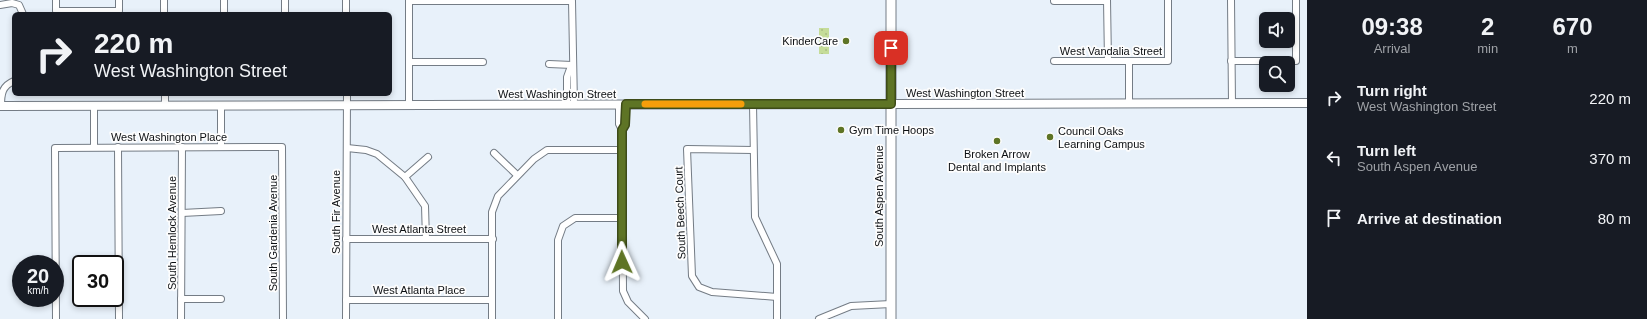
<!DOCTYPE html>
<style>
:root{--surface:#171b24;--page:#242831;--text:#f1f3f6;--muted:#9ea1a6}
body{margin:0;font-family:Helvetica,sans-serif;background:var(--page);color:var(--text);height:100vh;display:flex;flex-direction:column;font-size:15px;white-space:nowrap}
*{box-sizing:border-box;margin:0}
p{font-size:13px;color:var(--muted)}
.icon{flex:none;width:22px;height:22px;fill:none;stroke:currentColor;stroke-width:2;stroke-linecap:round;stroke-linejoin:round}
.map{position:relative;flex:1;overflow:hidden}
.sheet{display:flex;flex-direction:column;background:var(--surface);width:340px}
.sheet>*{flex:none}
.top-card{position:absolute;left:12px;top:12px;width:380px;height:84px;border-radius:6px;box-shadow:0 2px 6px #0003;background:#171b24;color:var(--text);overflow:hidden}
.buttons{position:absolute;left:1259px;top:12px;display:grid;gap:8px}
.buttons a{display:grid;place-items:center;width:36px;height:36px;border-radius:6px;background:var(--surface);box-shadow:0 2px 6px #0003;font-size:20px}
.speed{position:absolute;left:12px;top:255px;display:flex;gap:8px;font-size:20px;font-weight:700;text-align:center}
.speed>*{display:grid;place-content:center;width:52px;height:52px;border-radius:50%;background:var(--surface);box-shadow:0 2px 6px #0003;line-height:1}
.speed small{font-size:10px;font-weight:400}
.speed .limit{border:2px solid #111;border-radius:6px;background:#fff;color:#111}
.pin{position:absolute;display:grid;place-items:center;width:34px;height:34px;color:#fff;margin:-17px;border-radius:8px;box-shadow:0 2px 6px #0006}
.me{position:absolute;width:44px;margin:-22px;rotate:359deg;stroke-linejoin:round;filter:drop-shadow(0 0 3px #0008)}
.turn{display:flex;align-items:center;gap:14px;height:84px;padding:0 16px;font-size:18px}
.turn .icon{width:52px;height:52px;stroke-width:2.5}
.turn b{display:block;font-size:28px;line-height:34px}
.eta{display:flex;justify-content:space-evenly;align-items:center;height:68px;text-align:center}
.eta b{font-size:24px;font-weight:800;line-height:28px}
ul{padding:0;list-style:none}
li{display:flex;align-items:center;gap:12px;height:60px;padding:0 16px}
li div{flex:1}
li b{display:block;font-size:15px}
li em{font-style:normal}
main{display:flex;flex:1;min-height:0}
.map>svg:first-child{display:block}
</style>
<main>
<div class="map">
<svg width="1307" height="319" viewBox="0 0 1307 319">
<defs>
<pattern id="park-dots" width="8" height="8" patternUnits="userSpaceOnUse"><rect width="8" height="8" fill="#c5dc99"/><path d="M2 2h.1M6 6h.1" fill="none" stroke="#a8bc83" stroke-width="1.8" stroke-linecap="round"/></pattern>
</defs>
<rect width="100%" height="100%" fill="#e8f1fa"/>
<rect fill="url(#park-dots)" x="819" y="28" width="10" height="26"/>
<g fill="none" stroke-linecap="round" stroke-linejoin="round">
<g stroke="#747c85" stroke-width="8">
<g id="street">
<polyline points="56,0 56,11 119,11 119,0"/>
<polyline points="164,0 164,14"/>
<polyline points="285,0 285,14"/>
<polyline points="346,0 346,14"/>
<polyline points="409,0 409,105"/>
<polyline points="1107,0 1108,61"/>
<polyline points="1231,0 1232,103"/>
<polyline points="409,1 572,1 574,105"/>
<polyline points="1054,1 1107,1"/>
<polyline points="0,5 12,3 19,5 23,14"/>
<polyline points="224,14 224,0"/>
<polyline points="1054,61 1168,61 1168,0"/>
<polyline points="1129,61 1129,103"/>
<polyline points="1231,61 1296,61 1296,0"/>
<polyline points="409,62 483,62"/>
<polyline points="549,64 572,65"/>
<polyline points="165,94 165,105"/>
<polyline points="619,104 619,124 622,130 623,291 628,302 645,319"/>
<polyline points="753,104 755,217 777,264 777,319"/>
<polyline points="221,105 221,147"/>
<polyline points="567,105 567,77 571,66"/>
<path d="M 1,106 C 1,94 2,86 14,81"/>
<polyline points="94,106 94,147"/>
<polyline points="622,130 625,125 626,104"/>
<polyline points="118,147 119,319"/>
<polyline points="347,148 366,150 377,154 405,177 425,206 426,239"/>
<polyline points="753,150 687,149 692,276 699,287 712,292 777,297"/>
<polyline points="494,153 517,175"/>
<polyline points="405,177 428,157"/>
<polyline points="182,213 221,211"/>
<polyline points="346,239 493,239"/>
<polyline points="181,299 221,299"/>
<polyline points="346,300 492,300"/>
<polyline points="56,319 55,148 282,147 283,319"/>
<polyline points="181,319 182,147"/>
<polyline points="346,319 347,94"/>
<polyline points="492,319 492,212 498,196 534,159 547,150 622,150"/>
<polyline points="558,319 558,240 563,226 575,218 622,218"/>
<polyline points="819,319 851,306 891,304"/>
</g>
</g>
<g stroke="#747c85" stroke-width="10">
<polyline id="secondary" points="0,106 1307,103"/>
</g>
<g stroke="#747c85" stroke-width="11">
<polyline id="primary" points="891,0 891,319"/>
</g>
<use href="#street" stroke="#fff" stroke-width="6"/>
<use href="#secondary" stroke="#fff" stroke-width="8"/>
<use href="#primary" stroke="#fff" stroke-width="9"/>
</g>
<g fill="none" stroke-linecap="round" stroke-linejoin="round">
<g stroke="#3d4b18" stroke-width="10">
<polyline id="route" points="622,262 622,130 625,125 626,104 891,104 891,48"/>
</g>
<use href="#route" stroke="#5e7425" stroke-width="7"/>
<polyline stroke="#f59e0b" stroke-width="7" points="645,104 741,104"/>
</g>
<g fill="#5e7425" stroke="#fdfdfd" stroke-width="1.5">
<circle cx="846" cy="41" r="4"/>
<circle cx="841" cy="130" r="4"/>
<circle cx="1050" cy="137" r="4"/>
<circle cx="997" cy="141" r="4"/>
</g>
<g text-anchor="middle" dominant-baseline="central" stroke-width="3.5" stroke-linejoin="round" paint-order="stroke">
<g font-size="11" fill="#0c0f12" stroke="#fdfdfd" text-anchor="start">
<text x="838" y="41" text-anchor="end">KinderCare</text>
<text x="849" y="130">Gym Time Hoops</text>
<text x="1058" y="131">Council Oaks<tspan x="1058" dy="13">Learning Campus</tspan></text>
<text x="997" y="154" text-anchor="middle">Broken Arrow<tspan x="997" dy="13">Dental and Implants</tspan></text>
</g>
<g font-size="11" fill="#0c0f12" stroke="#fdfdfd">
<text x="1111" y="51">West Vandalia Street</text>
<text x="965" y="93">West Washington Street</text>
<text x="557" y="94">West Washington Street</text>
<text x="169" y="137">West Washington Place</text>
<text transform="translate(879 196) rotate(-90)">South Aspen Avenue</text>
<text transform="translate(336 212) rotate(-90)">South Fir Avenue</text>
<text transform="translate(680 213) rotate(-92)">South Beech Court</text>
<text x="419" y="229">West Atlanta Street</text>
<text transform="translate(172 233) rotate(-90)">South Hemlock Avenue</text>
<text transform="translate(273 233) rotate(-90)">South Gardenia Avenue</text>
<text x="419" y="290">West Atlanta Place</text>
</g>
</g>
</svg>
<div class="buttons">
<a><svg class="icon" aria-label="sound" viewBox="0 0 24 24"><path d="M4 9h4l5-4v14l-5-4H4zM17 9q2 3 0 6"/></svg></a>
<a><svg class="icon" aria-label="search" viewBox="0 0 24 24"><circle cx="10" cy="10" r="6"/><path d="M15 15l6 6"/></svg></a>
</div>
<div class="speed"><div>20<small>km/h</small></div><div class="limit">30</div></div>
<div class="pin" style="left:891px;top:48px;background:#d93025"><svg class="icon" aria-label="arrive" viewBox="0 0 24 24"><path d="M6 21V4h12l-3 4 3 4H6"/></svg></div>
<svg class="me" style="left:622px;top:262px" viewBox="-20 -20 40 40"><path d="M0-17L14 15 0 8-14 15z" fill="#5e7425" stroke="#fff" stroke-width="4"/></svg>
<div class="top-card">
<div class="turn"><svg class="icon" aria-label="right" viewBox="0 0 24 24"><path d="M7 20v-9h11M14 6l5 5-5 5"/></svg><div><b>220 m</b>West Washington Street</div></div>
</div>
</div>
<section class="sheet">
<div class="eta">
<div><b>09:38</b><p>Arrival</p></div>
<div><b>2</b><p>min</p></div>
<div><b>670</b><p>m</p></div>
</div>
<ul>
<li><svg class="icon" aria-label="right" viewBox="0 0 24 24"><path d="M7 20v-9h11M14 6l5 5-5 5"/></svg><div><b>Turn right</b><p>West Washington Street</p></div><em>220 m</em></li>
<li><svg class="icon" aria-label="left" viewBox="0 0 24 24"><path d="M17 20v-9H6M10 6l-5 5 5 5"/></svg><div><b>Turn left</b><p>South Aspen Avenue</p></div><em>370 m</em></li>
<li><svg class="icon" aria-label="arrive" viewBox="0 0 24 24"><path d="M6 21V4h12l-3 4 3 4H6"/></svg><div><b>Arrive at destination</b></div><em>80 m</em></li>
</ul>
</section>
</main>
